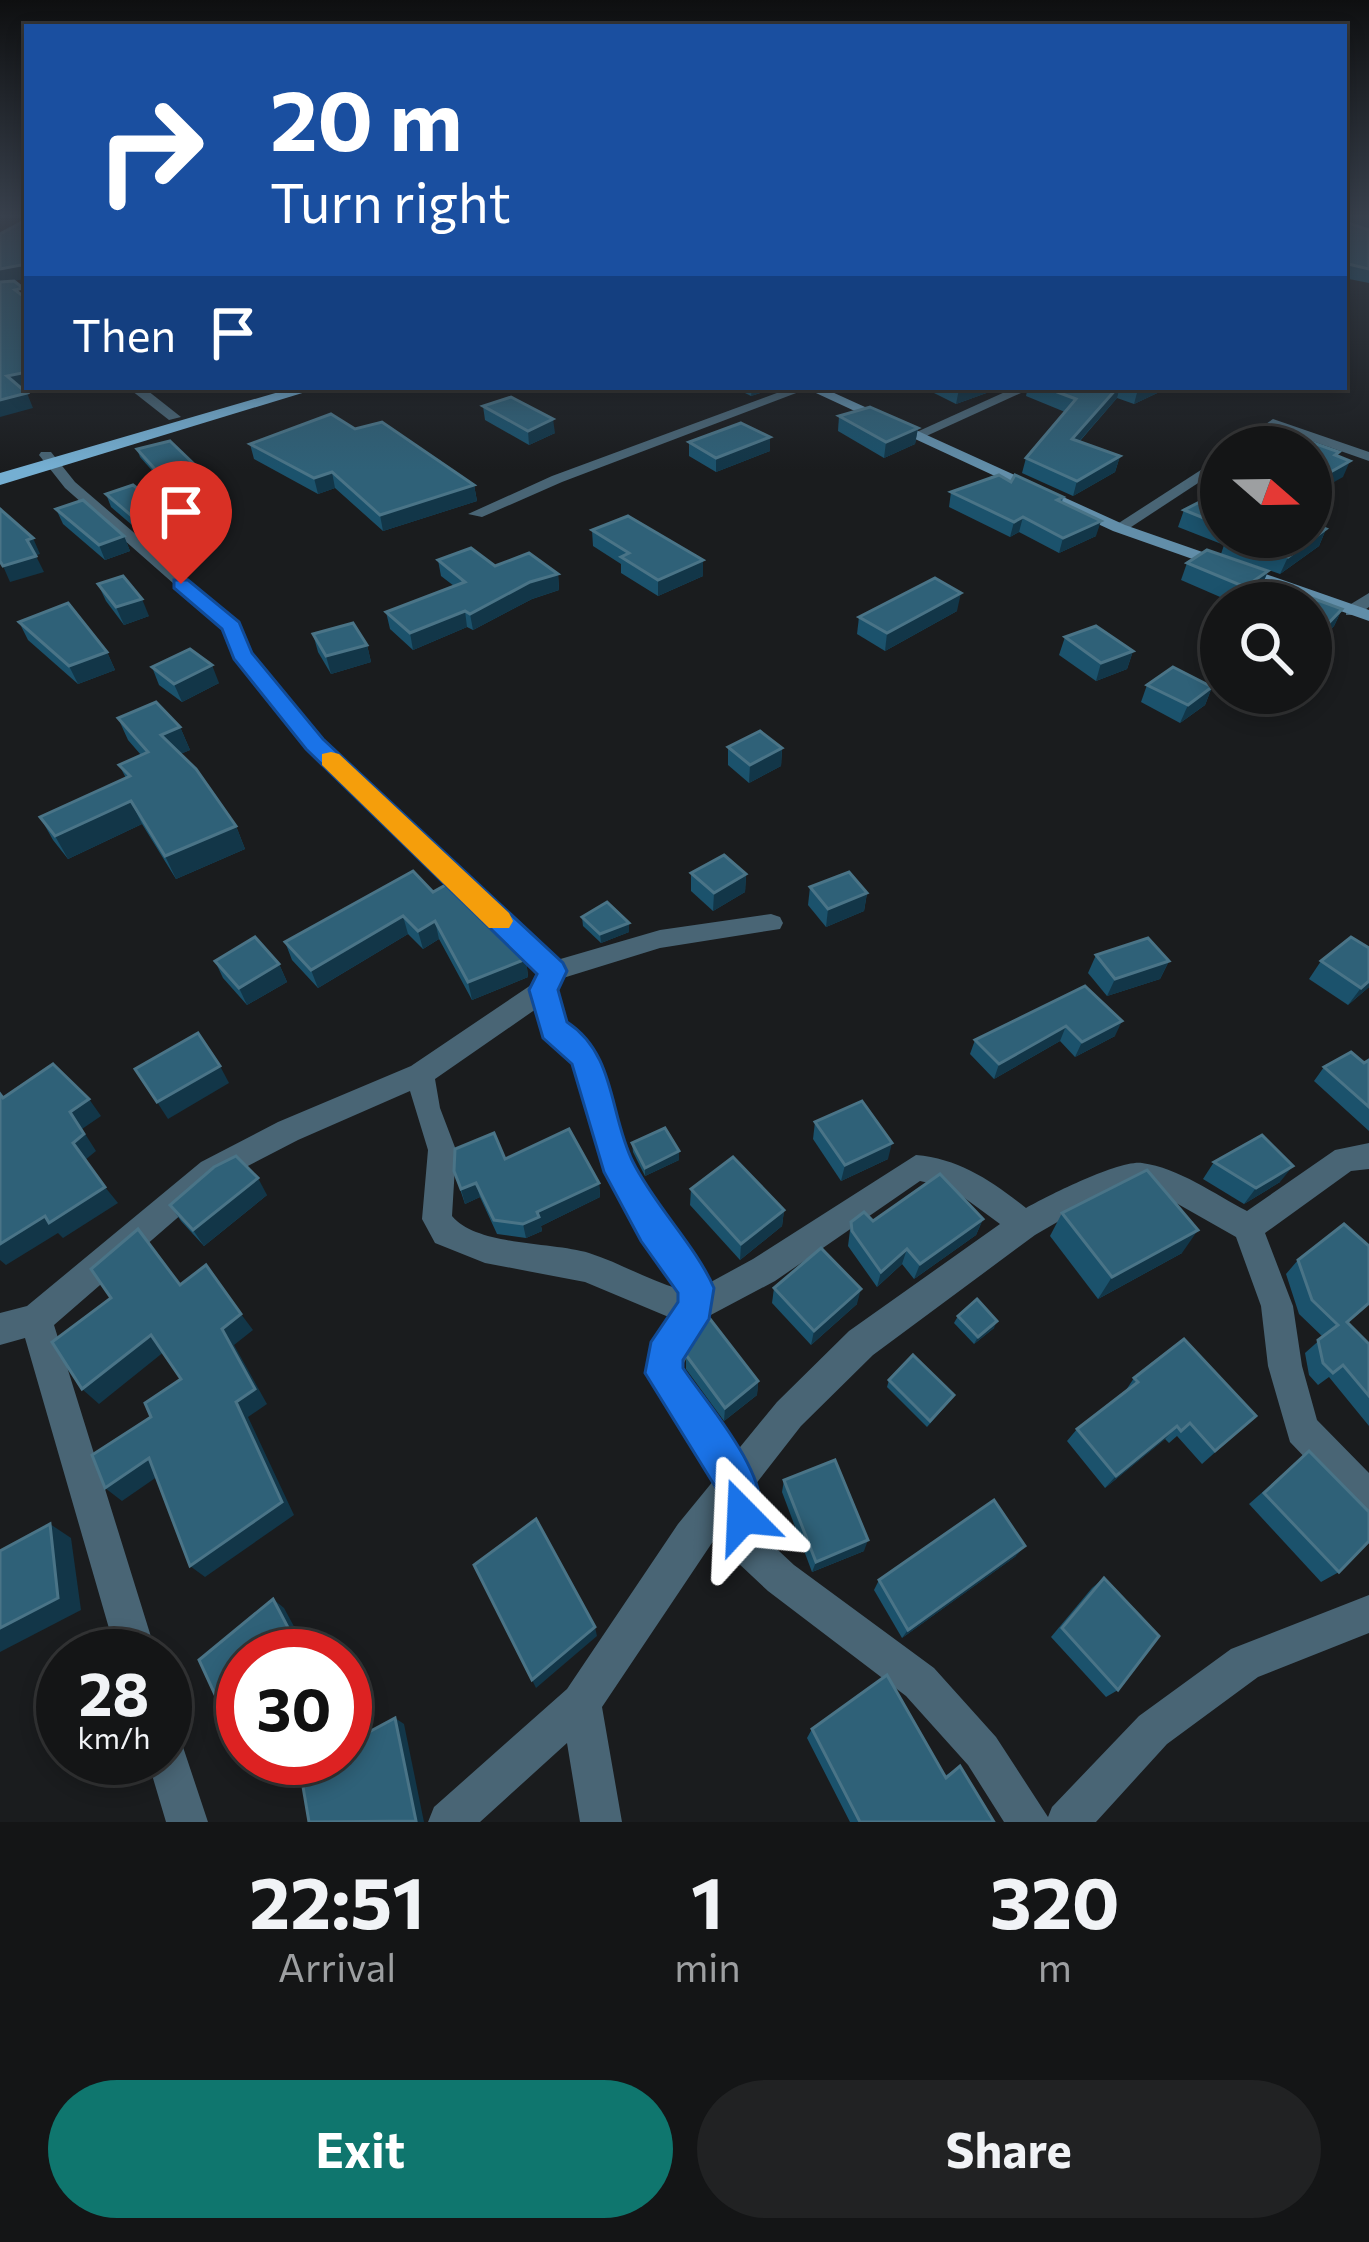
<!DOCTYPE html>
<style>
:root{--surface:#141516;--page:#212223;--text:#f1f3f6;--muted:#9d9fa1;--line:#333435;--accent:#0f766e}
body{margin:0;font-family:Commissioner,sans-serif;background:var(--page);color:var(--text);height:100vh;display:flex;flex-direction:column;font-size:45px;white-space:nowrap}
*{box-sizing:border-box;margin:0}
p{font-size:39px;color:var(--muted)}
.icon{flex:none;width:66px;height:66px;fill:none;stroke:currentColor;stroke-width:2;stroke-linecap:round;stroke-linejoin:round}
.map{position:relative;height:1822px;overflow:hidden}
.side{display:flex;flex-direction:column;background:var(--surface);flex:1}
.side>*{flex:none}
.hud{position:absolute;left:24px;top:24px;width:1323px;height:366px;border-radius:0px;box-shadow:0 6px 18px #0003,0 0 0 3px var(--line);background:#1a4fa0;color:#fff;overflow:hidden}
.needle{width:78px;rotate:110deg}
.buttons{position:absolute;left:1200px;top:426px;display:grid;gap:24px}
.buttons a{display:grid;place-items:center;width:132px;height:132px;border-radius:50%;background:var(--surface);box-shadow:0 6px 18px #0003,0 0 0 3px var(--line);font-size:60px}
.speed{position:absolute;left:36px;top:1629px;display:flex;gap:24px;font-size:60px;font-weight:700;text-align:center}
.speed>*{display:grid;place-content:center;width:156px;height:156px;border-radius:50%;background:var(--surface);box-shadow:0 6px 18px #0003,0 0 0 3px var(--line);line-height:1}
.speed small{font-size:30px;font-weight:400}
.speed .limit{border:18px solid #d22;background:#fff;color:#111}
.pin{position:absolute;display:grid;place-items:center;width:102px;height:102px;color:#fff;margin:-123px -51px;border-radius:50% 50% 50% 0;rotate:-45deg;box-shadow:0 0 12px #0007}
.pin .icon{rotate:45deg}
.me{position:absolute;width:132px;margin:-66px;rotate:339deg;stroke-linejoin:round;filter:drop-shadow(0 0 9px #0008)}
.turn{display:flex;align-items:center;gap:42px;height:252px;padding:0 48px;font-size:54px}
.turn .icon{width:156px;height:156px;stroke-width:2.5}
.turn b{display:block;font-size:84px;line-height:102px}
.then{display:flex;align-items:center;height:114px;padding:0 48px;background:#0003;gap:24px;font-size:45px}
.eta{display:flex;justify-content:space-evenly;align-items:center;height:204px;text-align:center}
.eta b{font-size:72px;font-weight:700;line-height:84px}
.primary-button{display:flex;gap:24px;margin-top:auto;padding:24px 48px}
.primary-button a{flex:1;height:138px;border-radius:72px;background:var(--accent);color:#fff;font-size:48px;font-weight:700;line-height:138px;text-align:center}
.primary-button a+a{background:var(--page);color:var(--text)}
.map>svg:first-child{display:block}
</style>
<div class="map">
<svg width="1369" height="1822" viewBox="0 0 1369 1822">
<rect width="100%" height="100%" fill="#1a1c1e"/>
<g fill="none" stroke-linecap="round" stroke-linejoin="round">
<g fill="#496575" fill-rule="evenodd">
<polygon points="127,387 143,387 181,417 169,420"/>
<polygon points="793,387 812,387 562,482 482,517 468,514 552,476"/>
<polygon points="1016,387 1034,387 922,438 910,435"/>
<polygon points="1273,419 1369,452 1369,461 1275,428 1249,447 1233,447"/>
<path d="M 41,452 L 51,452 L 75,482 L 238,622 L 251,653 L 322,739 L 557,960 L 660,930 L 771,914 L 780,917 L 783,923 L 780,929 L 660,948 L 563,978 L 557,990 L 566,1023 L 591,1050 L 604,1074 L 632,1164 L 709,1283 L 753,1259 L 916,1155 C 960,1159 992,1181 1026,1208 C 1048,1196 1118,1160 1142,1163 C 1179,1168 1214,1194 1247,1211 L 1335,1150 L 1369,1143 L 1369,1169 L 1351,1171 L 1265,1233 L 1293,1306 L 1302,1366 L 1317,1420 L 1369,1473 L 1369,1516 L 1356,1511 L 1290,1442 L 1268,1366 L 1261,1306 L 1236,1237 L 1162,1195 L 1137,1188 L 1078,1210 L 1035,1235 L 873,1355 L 801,1426 L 755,1485 L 765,1538 L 794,1565 L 934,1668 L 996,1737 L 1048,1817 L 1052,1807 L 1139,1716 L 1231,1649 L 1369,1595 L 1369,1633 L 1258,1677 L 1167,1744 L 1096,1822 L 1004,1822 L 968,1765 L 906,1696 L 768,1591 L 736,1561 L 726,1522 L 602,1707 L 622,1822 L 580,1822 L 567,1743 L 480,1822 L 428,1822 L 434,1807 L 567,1689 L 678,1524 L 714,1480 L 647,1373 L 658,1339 L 671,1318 L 585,1282 L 485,1263 L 435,1243 L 422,1219 L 428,1150 L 410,1091 L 298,1140 L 221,1180 L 54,1325 L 157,1656 L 117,1656 L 25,1338 L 0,1345 L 0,1313 L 27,1306 L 201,1162 L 278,1122 L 411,1066 L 534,983 L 539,973 L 308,749 L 235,658 L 224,628 L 65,488 L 39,455 ZM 536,1009 C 545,1046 561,1042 575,1071 C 588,1099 590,1132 601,1161 C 620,1209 650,1247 679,1289 C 648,1280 620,1263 589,1253 C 553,1242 476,1246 452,1216 L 456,1150 L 440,1108 L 435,1079 ZM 920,1181 L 951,1188 L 1000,1224 L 849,1331 L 777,1402 L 736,1452 L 681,1369 L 707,1317 L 775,1281 Z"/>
<polygon points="1221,457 1221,468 1125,531 1111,528"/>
<polygon points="1369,593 1369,607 1358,615 1346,615 1346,607"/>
<polygon points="165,1729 179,1735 208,1822 166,1822 147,1758 165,1758"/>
</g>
<polygon fill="#628ea9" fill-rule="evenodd" points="803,387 821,387 1125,525 1369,610 1369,621 1113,531"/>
<polygon fill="#75afd2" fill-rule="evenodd" points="296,387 322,387 0,485 0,473"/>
</g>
<g fill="#1b526c">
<polygon points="1344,215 1369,215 1369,283 1344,278"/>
<polygon points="733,387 779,387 751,396"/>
<polygon points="922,387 1003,387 956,404"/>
<polygon points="1028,387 1170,387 1134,404 1117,398 1080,441 1120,456 1115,472 1073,496 1022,473 1026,458 1065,412 1026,396"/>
<polygon points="483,406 555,433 529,445 485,420"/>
<polygon points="839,416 918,428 915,444 884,458 838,431"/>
<polygon points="355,429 474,485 477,501 383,531 335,488 318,494 254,459 250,444"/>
<polygon points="770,437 770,451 716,472 689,456 689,442"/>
<polygon points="137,449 196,466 199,474 164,484 140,457"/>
<polygon points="1011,482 1063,497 1062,502 1096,536 1059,553 1019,532 1010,537 949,507 951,492"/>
<polygon points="1221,491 1221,537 1311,537 1326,529 1319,546 1280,574 1221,554 1224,545 1178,527 1184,510"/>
<polygon points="106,494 176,519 181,532 153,543 111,507"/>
<polygon points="56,509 124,536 130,551 105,560 63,524"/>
<polygon points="592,530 703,560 703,576 658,596 621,573 621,564 593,546"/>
<polygon points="438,560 558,574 559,590 532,599 473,630 467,627 413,650 390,629 386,612 454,586 441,576"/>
<polygon points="1187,563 1268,571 1261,588 1240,603 1234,603 1181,580"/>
<polygon points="98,584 149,616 124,625 106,601"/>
<polygon points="1311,603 1342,609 1334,626 1312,650"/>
<polygon points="957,611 885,651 857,634 859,617"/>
<polygon points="19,622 107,652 115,670 78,684 28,640"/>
<polygon points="313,634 367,645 371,662 331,674 318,652"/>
<polygon points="1065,637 1133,651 1127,669 1096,681 1059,655"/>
<polygon points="152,667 219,683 182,702 159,685"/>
<polygon points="1147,685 1212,687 1205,705 1180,723 1141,702"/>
<polygon points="118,718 180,727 190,750 180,754 236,826 245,849 176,879 142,824 68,859 53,840 40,817 126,778 119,765 141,755 128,740"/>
<polygon points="728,747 782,748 781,766 749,783 728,765"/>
<polygon points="691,873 746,874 745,892 713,911 691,891"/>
<polygon points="810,887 867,893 864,911 826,927 808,905"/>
<polygon points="433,892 526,959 528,977 472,1000 439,939 423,949 408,934 318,988 292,960 285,942"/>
<polygon points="582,917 629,932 601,943 583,926"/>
<polygon points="1096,955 1169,961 1160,979 1107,996 1088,973"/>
<polygon points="215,961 279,964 287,982 247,1005 223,978"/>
<polygon points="1321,961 1369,987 1348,1005 1309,979"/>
<polygon points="1085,986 1115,1036 1075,1057 1060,1041 994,1079 970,1054 975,1040"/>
<polygon points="1369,1060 1369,1131 1314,1081 1324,1067 1364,1063"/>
<polygon points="815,1122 888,1159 841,1181 813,1139"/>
<polygon points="632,1143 679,1151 679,1160 645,1176 633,1152"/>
<polygon points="505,1159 599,1183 600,1197 541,1226 542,1231 526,1238 497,1234 480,1197 465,1204 454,1171"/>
<polygon points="1214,1162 1280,1182 1244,1204 1203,1179"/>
<polygon points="691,1189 784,1210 782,1226 740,1260 690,1205"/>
<polygon points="267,1195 204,1246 181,1221 170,1205"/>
<polygon points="1062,1213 1182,1253 1098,1299 1050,1236"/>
<polygon points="983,1219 976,1235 914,1279 902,1264 877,1287 848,1246 851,1222"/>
<polygon points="1298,1260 1347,1322 1369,1344 1369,1426 1329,1377 1318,1385 1309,1375 1305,1353 1323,1337 1299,1314 1286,1274"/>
<polygon points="774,1288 857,1304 811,1345 772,1303"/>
<polygon points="958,1316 994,1328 974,1344 954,1323"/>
<polygon points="686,1355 758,1381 757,1395 724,1421 686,1369"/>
<polygon points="1134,1378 1256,1416 1202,1464 1177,1436 1169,1443 1165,1439 1105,1488 1067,1441 1077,1429 1124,1393"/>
<polygon points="889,1380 954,1395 950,1401 927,1427 887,1387"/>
<polygon points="1309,1451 1339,1572 1321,1582 1249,1504"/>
<polygon points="784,1480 864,1551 812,1572 782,1492"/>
<polygon points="1016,1556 902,1638 874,1590 879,1580"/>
<polygon points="1104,1578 1118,1690 1106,1697 1051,1637 1092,1588"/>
<polygon points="812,1729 945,1776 960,1766 994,1822 850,1822 807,1738"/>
</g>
<g fill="#123648">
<polygon points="21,265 26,279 0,283 0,269"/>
<polygon points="27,372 27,387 32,387 13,391 7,376"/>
<polygon points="156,387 180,387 158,393"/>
<polygon points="752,387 779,387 751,396"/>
<polygon points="966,387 1003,387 956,404 959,389"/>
<polygon points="1118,387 1120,387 1117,398 1068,454 1072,439"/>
<polygon points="1143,387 1170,387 1134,404 1138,389"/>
<polygon points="27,393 33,408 0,417 0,400"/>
<polygon points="553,419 555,433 529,445 528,431"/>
<polygon points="918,428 915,444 884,458 886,442"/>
<polygon points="770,437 770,451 716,472 716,458"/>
<polygon points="1120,456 1115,472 1073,496 1077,481"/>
<polygon points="1350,461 1343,477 1311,495 1311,483"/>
<polygon points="196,466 199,474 164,484 161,476"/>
<polygon points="332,472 335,488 318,494 314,478"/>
<polygon points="474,485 477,501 383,531 380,515"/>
<polygon points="1023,517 1019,532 1010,537 1014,522"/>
<polygon points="176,519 181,532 153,543 147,529"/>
<polygon points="1101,521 1096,536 1059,553 1063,538"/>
<polygon points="1326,529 1319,546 1280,574 1288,557"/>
<polygon points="124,536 130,551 105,560 99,545"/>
<polygon points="33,538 40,554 34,556 27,540"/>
<polygon points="36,556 44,572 10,582 3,566"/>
<polygon points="703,560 703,576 658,596 658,580"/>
<polygon points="1268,571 1261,588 1238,603 1245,587"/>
<polygon points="558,574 559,590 532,599 473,630 470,614 530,582"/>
<polygon points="961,593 957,611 885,651 887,633"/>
<polygon points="142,599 149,616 124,625 116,607"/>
<polygon points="1342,609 1334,626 1312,650 1320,632"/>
<polygon points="465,611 467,627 413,650 410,633"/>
<polygon points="367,645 371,662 331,674 326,656"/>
<polygon points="1133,651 1127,669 1096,681 1101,663"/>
<polygon points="107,652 115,670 78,684 69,666"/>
<polygon points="212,665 219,683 182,702 174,684"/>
<polygon points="1212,687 1205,705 1180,723 1188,705"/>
<polygon points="180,727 190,750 171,758 161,735"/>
<polygon points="782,748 781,766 749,783 750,765"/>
<polygon points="131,801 142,824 68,859 55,836"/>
<polygon points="236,826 245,849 176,879 165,856"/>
<polygon points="746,874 745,892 713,911 714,893"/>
<polygon points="867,893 864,911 826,927 828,909"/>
<polygon points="403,916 408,934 318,988 311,970"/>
<polygon points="435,921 439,939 423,949 418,931"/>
<polygon points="629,923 629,932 601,943 600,934"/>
<polygon points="526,959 528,977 472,1000 468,982"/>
<polygon points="1169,961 1160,979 1107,996 1115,979"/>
<polygon points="279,964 287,982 247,1005 239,988"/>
<polygon points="1369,981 1369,987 1348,1005 1361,988"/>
<polygon points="1122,1021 1115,1036 1075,1057 1082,1042"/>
<polygon points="1066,1026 1060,1041 994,1079 999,1064"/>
<polygon points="220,1066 229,1083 168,1119 157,1102"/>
<polygon points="89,1099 101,1116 82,1129 96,1151 85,1160 73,1143 70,1112"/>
<polygon points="892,1143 888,1159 841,1181 845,1165"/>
<polygon points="679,1151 679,1160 645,1176 645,1168"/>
<polygon points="1293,1166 1280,1182 1244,1204 1256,1188"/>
<polygon points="258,1178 267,1195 204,1246 193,1230"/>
<polygon points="476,1183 480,1197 465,1204 461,1189"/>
<polygon points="599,1183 600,1197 541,1226 542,1231 526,1238 523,1224 537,1212"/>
<polygon points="105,1187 118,1203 63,1238 58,1233 6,1265 0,1260 0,1244 45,1216"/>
<polygon points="784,1210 782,1226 740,1260 741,1244"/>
<polygon points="983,1219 976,1235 914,1279 920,1264"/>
<polygon points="1198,1230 1182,1253 1098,1299 1112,1277"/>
<polygon points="907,1249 902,1264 877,1287 881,1272"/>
<polygon points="861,1289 857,1304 811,1345 814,1331"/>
<polygon points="241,1314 253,1330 234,1345 267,1404 248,1417 294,1515 205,1577 190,1566 236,1402 222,1329"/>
<polygon points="997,1321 994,1328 974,1344 978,1337"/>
<polygon points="151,1335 165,1351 99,1404 82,1389"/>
<polygon points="758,1381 757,1395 724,1421 725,1408"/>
<polygon points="1177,1426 1165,1439 1105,1488 1116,1476"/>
<polygon points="149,1458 164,1472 122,1501 105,1488"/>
<polygon points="50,1524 71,1538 81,1610 0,1652 0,1628"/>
<polygon points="868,1540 864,1551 812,1572 816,1562"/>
<polygon points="1025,1546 1016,1556 902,1638 908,1630"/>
<polygon points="273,1599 284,1608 310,1656 303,1656"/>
<polygon points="595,1627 597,1636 536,1688 532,1680"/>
<polygon points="395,1718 404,1724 424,1822 414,1822"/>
</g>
<g fill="#2f6178" stroke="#4a7487" stroke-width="3">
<polygon points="27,215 27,270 21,265 0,269 0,234 24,221"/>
<polygon points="1344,215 1346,215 1345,222 1369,230 1369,269 1344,263"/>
<polygon points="14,281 23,288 15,290 27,299 27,372 7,376 27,393 0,400 0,282"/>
<polygon points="1044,387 1118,387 1072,439 1120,456 1077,481 1026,458 1076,399"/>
<polygon points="511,397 553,419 528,431 483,406"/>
<polygon points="870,407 918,428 886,442 839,416"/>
<polygon points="331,414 355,429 382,422 474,485 380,515 332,472 314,478 250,444"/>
<polygon points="741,423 770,437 716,458 689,442"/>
<polygon points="1291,435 1339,452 1335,455 1350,461 1311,483 1311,447 1270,447"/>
<polygon points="170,441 196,466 161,476 137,449"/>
<polygon points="999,475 1011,482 1015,475 1063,497 1057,500 1101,521 1063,538 1023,517 1014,522 951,492"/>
<polygon points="133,485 176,519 147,529 106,494"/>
<polygon points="1221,491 1221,525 1184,510"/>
<polygon points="83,500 124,536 99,545 56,509"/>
<polygon points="0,509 33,538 27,540 36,556 3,566 0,561"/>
<polygon points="628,516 703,560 658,580 621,557 629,553 592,530"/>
<polygon points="1311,523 1326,529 1288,557 1228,537 1311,537"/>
<polygon points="471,548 495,566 529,553 558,574 530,582 470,614 465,611 410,633 386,612 465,582 438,560"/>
<polygon points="1207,550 1268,571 1245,587 1187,563"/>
<polygon points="123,576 142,599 116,607 98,584"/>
<polygon points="935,578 961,593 887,633 859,617"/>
<polygon points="1290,590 1342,609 1320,632 1311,629 1311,603 1276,603"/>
<polygon points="68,603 107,652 69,666 19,622"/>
<polygon points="353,623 367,645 326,656 313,634"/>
<polygon points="1096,626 1133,651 1101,663 1065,637"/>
<polygon points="190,649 212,665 174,684 152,667"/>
<polygon points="1173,667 1212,687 1188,705 1147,685"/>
<polygon points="156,702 180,727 161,735 196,769 236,826 165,856 131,801 55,836 40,817 130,776 119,765 148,752 118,718"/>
<polygon points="760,731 782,748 750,765 728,747"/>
<polygon points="724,855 746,874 714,893 691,873"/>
<polygon points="413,871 433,892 449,883 515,941 526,959 468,982 435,921 418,931 403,916 311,970 285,942"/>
<polygon points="849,872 867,893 828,909 810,887"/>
<polygon points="607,902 629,923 600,934 582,917"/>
<polygon points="255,937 279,964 239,988 215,961"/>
<polygon points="1351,937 1369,948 1369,981 1361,988 1321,961"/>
<polygon points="1148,938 1169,961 1115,979 1096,955"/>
<polygon points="1085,986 1122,1021 1082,1042 1066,1026 999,1064 975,1040"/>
<polygon points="198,1033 220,1066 157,1102 135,1069"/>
<polygon points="1351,1052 1364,1063 1369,1060 1369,1107 1324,1067"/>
<polygon points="53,1064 89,1099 70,1112 84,1134 73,1143 105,1187 49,1223 45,1216 0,1244 0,1094 3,1098"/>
<polygon points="862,1101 892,1143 845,1165 815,1122"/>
<polygon points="665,1128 679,1151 645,1168 632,1143"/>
<polygon points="569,1129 599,1183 537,1212 539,1217 523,1224 494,1220 476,1183 461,1189 454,1171 455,1149 494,1133 505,1159"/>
<polygon points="1262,1135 1293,1166 1256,1188 1214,1162"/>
<polygon points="236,1156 258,1178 193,1230 170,1205 214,1167"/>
<polygon points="733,1157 784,1210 741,1244 691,1189"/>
<polygon points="1147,1170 1198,1230 1112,1277 1062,1213"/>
<polygon points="940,1174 983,1219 920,1264 907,1249 881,1272 852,1231 851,1222 864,1212 873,1221"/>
<polygon points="1344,1224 1369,1246 1369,1303 1347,1322 1369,1344 1369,1396 1343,1365 1333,1373 1323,1363 1318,1340 1338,1325 1312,1300 1298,1260"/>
<polygon points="138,1229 180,1285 206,1265 241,1314 222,1329 255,1389 236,1402 282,1502 190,1566 149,1458 105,1488 92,1455 151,1417 145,1403 181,1379 151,1335 82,1389 52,1342 111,1298 91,1269"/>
<polygon points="821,1248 861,1289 814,1331 774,1288"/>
<polygon points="977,1299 997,1321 978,1337 958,1316"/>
<polygon points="710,1319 758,1381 725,1408 686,1355 700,1327"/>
<polygon points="1184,1339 1256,1416 1215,1451 1190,1423 1181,1431 1177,1426 1116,1476 1077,1429 1138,1382 1134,1378"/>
<polygon points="913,1355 954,1395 930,1421 889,1380"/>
<polygon points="1309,1451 1369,1512 1369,1541 1339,1572 1264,1493"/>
<polygon points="835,1460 868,1540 816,1562 784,1480"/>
<polygon points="994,1500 1025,1546 908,1630 879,1580"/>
<polygon points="536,1519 595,1627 532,1680 474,1565"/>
<polygon points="50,1524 58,1598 0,1628 0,1551"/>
<polygon points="1104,1578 1159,1636 1118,1690 1062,1628"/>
<polygon points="273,1599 303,1656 243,1656 243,1731 235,1738 199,1660"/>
<polygon points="887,1675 946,1778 960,1766 994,1822 860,1822 812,1729"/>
<polygon points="395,1718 416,1821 309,1822 300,1769 321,1758 345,1758 345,1745"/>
</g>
<linearGradient id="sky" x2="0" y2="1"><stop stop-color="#0e0f10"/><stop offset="0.46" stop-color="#38404c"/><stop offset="1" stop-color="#38404c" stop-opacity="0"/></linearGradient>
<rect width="1369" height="470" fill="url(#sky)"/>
<path fill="#1a73e8" stroke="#114b97" stroke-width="3" d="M 174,580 L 188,580 L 239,622 L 252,653 L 323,739 L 563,963 L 567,971 L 558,990 L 567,1022 C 616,1054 609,1114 633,1162 C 655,1206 696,1246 714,1288 L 709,1319 L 683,1360 L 683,1368 C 709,1407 778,1482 758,1530 L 743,1536 L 729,1530 L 718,1491 L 645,1373 L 651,1342 L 678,1302 L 678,1293 L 641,1241 L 604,1172 L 572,1064 L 543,1038 L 529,990 L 537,974 L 306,749 L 234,659 L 222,629 L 174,588 Z"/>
<polygon fill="#f59e0b" points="331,752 339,754 509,913 513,921 509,928 489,928 322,765 322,754"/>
</svg>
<div class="buttons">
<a><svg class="needle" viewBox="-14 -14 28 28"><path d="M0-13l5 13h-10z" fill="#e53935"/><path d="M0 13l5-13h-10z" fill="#9d9fa1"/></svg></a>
<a><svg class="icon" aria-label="search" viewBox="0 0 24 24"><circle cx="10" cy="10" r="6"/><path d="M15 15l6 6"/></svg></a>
</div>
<div class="speed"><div>28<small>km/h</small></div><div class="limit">30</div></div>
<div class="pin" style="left:181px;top:584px;background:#d93025"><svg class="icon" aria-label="arrive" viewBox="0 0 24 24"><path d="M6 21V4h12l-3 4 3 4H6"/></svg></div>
<svg class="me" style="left:743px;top:1516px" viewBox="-20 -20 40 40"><path d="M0-17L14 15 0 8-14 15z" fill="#1a73e8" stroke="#fff" stroke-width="4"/></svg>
<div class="hud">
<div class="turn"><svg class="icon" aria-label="right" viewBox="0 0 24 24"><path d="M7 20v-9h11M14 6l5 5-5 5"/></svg><div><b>20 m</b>Turn right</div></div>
<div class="then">Then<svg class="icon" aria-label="arrive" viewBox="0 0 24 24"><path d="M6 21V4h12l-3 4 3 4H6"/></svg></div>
</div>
</div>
<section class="side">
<div class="eta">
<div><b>22:51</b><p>Arrival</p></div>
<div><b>1</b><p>min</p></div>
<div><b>320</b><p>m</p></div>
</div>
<div class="primary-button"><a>Exit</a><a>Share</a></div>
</section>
